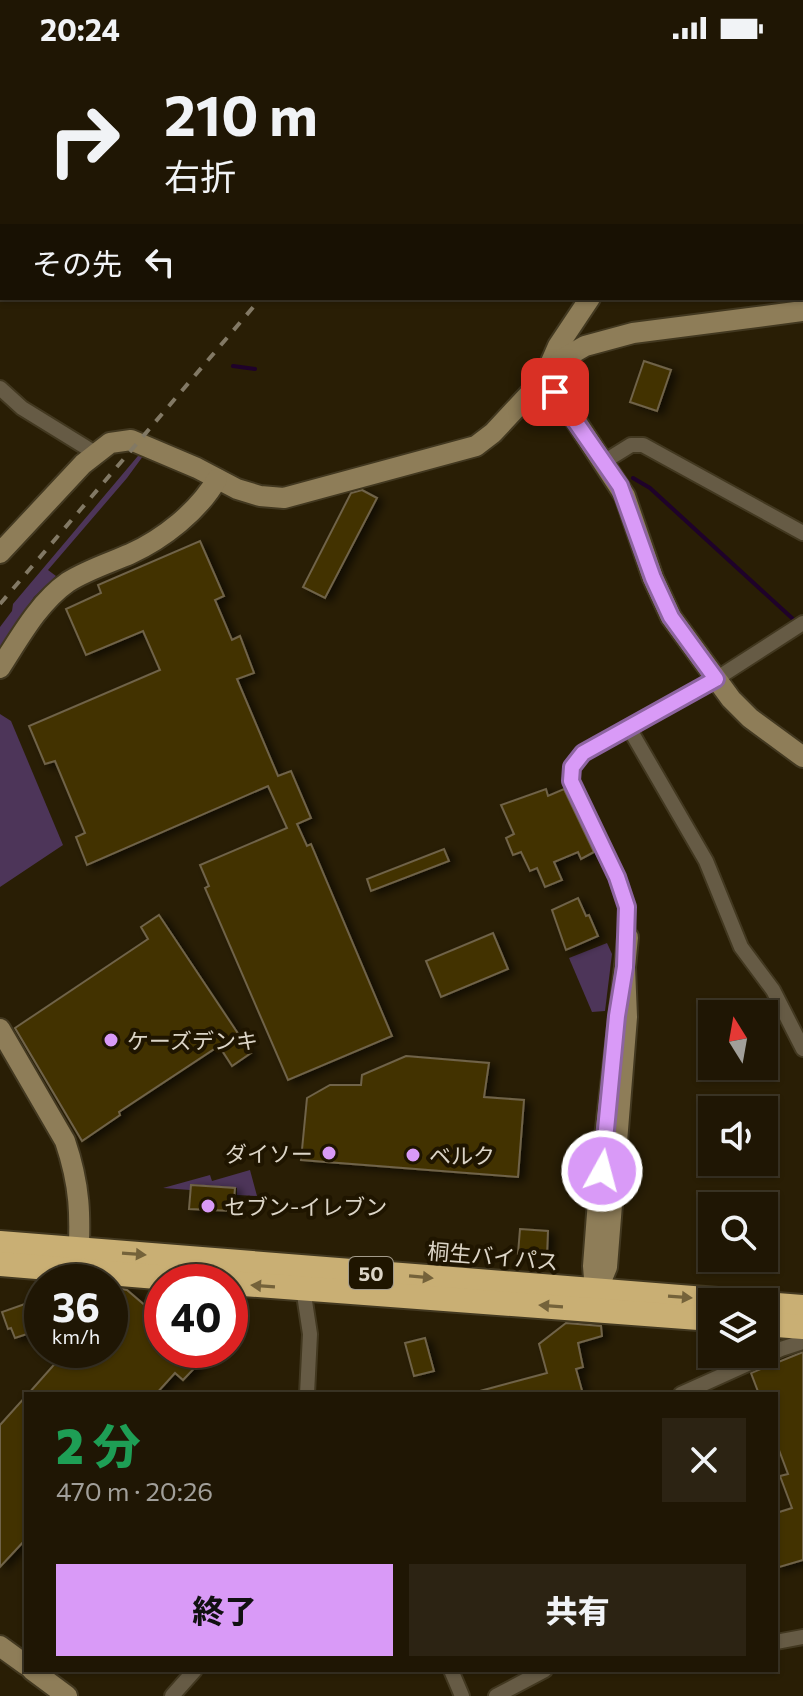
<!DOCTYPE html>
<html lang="ja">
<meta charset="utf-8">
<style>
:root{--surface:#1f1604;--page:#2c2313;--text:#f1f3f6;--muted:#a19f9a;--line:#3c3526;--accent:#d99af7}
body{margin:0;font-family:Commissioner,"Noto Sans JP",sans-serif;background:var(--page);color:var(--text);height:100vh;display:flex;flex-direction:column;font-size:30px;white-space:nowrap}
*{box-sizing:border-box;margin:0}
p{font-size:26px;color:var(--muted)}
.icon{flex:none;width:44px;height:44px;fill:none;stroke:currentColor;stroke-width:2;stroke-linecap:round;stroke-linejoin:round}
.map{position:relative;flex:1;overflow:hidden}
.sheet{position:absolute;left:24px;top:1336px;width:754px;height:280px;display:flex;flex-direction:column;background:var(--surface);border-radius:0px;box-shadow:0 2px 6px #0004,0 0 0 2px var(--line)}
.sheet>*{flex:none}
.top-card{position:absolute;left:0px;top:0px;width:804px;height:244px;box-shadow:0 2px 6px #0004,0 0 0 2px var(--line);background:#1f1604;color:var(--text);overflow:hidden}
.needle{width:52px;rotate:349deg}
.fabs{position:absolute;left:698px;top:944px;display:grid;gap:16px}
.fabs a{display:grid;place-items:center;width:80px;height:80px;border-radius:0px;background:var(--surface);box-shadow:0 2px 6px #0004,0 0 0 2px var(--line);font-size:40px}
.speed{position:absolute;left:24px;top:1208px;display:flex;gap:16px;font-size:40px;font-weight:700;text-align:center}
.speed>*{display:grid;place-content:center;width:104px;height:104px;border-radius:50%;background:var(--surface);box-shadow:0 2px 6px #0004,0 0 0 2px var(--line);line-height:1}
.speed small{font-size:20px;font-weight:400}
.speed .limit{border:12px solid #d22;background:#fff;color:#111}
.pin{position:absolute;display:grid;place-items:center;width:68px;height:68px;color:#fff;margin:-34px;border-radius:16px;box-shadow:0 4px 12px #0006}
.me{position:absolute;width:88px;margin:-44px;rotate:7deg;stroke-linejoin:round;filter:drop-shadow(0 0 6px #0008)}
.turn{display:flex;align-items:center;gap:28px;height:168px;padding:0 32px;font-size:36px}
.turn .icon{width:104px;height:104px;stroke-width:2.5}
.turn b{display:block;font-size:56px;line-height:68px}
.then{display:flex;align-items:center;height:76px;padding:0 32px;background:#0003;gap:16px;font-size:30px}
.round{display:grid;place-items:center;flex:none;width:84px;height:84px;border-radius:0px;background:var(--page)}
.summary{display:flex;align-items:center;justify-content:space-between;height:136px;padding:0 32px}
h1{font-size:48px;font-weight:800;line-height:60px;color:#1e9e55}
.button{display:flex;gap:16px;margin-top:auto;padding:16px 32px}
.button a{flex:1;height:92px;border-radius:0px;background:var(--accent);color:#111;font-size:32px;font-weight:800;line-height:92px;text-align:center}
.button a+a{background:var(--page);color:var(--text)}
.status{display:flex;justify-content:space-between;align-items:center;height:56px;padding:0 40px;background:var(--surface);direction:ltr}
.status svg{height:22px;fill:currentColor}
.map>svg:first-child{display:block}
</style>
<div class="status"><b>20:24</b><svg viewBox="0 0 49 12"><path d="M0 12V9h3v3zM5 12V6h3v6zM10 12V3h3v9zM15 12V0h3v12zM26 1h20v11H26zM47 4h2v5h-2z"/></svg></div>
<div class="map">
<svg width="803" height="1640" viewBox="0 0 803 1640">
<defs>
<filter id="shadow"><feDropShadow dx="5.5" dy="3" stdDeviation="4" flood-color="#0009"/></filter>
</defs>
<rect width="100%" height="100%" fill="#291e05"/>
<g fill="#4d3559">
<polygon points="143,394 146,396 127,422 48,514 56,520 34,541 0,592 0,571 12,555 13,548"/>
<polygon points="0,658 11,665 63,789 0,831"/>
<polygon points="607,887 612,898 605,955 592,956 569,902"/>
<polygon points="250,1114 257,1140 237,1139 237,1132 191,1128 190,1134 163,1132 210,1119 212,1125"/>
</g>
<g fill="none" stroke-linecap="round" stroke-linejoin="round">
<g stroke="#1f022a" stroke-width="4">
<polyline points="233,310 255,313"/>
<polyline points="633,422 650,432 793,563"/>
</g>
</g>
<g fill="#433101" stroke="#6f6348" stroke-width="2" filter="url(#shadow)">
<polygon points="644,305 671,314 657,355 630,346"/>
<polygon points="362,434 377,442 325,542 303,531 351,437"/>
<polygon points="200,485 224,540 215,544 232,584 240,580 254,617 237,623 278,720 291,715 311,762 297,768 307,790 311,788 392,980 288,1024 205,832 209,830 200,809 287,772 268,730 87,809 76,781 85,777 55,705 45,708 29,670 160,614 143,575 86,599 66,553 101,537 98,529"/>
<polygon points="546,733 548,740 564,733 594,796 581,803 578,796 554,806 562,824 545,831 537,812 530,815 521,796 513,799 506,782 514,778 501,749"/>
<polygon points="444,793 449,805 371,835 367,823"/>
<polygon points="578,842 586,860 589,859 598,880 566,894 552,854"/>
<polygon points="159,859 251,997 232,1010 219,990 119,1056 120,1059 82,1085 15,972 148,883 141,871"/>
<polygon points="493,877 508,913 441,941 426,905"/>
<polygon points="406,1000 489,1007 484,1041 524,1044 518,1121 301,1104 307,1042 330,1029 361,1029 362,1019"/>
<polygon points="191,1129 235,1132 233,1155 189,1153"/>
<polygon points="520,1173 548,1175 547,1200 518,1198"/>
<polygon points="122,1233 127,1234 162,1264 162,1294 197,1294 205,1301 183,1324 175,1317 156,1338 28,1338 67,1294 110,1294 110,1246"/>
<polygon points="42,1242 42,1273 15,1282 11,1272 8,1273 2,1256"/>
<polygon points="566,1267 601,1270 602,1280 578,1287 583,1311 576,1313 583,1338 481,1338 480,1335 547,1317 539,1288"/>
<polygon points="425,1282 434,1315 414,1320 405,1287"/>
<polygon points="803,1296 803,1504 776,1512 776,1457 792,1452 780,1420 788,1418 776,1386 776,1338 759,1338 751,1317"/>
<polygon points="26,1340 26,1483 0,1511 0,1369"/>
</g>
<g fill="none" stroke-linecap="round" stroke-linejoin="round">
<g stroke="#423820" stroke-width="18">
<g id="street">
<polyline points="660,0 663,2"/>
<polyline points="12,2 15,0"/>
<polyline points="625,2 626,0"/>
<polyline points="0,13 2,11"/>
<polyline points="0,332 22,352 95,397"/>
<polyline points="602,407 631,389 643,389 803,477"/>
<polyline points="629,672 706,805 741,891 773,934 803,993"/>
<polyline points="628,881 627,851 617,821 571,725 572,711 583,697 716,623 803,567"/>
<polyline points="303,1232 310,1278 307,1338"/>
<polyline points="681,1338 781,1293 803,1286"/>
<polyline points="776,1586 803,1581"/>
<polyline points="451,1614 462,1640"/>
<polyline points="172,1640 195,1614"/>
<polyline points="496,1640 545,1614"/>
</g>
</g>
<g stroke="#423820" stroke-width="24">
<g id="secondary">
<polyline points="692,2 694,0"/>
<polyline points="590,242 558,290 544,322 566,350 625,440 653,522 671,561 731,643 750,662 803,701"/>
<polyline points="0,497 83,408 110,387 131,384 197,412 237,433 260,440 284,442 476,390 493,377 561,304 585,290 633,277 803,255"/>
<path d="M 0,612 C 19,583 38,547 68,526 C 87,514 109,507 130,498 C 163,483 199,455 217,423"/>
<polyline points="625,911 628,881"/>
<path d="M 0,973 L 65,1085 C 80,1129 81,1160 78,1207"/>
<polyline points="596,1247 593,1210 599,1132 625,911 627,961 607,1211 597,1235"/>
<polyline points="0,1590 26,1609"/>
<polyline points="32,1614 67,1640"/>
</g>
</g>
<g stroke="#423820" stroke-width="28">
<g id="highway">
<polyline points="0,1187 743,1246"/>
<polyline points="0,1208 217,1226"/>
<polyline points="230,1227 712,1263"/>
<polyline points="764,1248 803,1251"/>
<polyline points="764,1268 803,1271"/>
</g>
</g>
<use href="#street" stroke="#665b45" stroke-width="14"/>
<use href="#secondary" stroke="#8e7d58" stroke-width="20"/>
<use href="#highway" stroke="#c9af74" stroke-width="24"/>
<g stroke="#827965" stroke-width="4" stroke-dasharray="10 10" stroke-linecap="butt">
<polyline points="466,2 468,0"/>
<polyline points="0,548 261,242"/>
</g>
</g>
<defs><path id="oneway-solid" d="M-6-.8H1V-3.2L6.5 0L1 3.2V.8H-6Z" transform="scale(2)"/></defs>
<g fill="#74623a">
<use href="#oneway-solid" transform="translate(134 1198) rotate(4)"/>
<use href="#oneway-solid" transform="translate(421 1221) rotate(5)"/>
<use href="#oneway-solid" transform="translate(263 1230) rotate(-176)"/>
<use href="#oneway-solid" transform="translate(680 1241) rotate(4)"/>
<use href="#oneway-solid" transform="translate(551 1250) rotate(-176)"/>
</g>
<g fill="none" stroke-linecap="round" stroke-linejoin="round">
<g stroke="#8d64a1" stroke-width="20">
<polyline id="route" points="555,336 620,430 653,522 671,561 716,623 583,697 572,711 571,725 617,821 627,851 625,911 617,960 602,1115"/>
</g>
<use href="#route" stroke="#d99af7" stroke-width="14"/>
</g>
<g fill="#d99af7" stroke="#1f1500" stroke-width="3">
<circle cx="111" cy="984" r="8"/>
<circle cx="329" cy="1097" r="8"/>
<circle cx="413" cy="1099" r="8"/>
<circle cx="208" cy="1150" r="8"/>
</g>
<g text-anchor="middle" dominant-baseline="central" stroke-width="8" stroke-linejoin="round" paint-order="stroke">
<rect fill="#1f1500" stroke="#a39b8b" stroke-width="2" x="349" y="1201" width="44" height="32" rx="6"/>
<g font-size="20" font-weight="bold" fill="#dcd5c7">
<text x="371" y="1217">50</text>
</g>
<g font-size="22" fill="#dcd5c7" stroke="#1f1500" text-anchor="start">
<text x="127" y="984">ケーズデンキ</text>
<text x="313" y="1097" text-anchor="end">ダイソー</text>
<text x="429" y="1099">ベルク</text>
<text x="224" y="1150">セブン-イレブン</text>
</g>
<g font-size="22" fill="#dcd5c7" stroke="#1f1500">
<text transform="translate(493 1200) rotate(5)">桐生バイパス</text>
</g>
</g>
</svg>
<div class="fabs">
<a><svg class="needle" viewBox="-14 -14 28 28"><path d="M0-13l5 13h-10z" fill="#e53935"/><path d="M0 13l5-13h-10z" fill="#a19f9a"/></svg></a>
<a><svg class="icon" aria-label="sound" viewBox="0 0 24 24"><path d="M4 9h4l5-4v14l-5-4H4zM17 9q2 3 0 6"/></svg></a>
<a><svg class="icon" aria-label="search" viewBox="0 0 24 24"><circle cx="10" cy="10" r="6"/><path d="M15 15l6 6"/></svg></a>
<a><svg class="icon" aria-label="layers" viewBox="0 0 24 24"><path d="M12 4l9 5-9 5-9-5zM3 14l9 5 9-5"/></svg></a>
</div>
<div class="speed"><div>36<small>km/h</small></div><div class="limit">40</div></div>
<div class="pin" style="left:555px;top:336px;background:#d93025"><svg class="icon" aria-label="arrive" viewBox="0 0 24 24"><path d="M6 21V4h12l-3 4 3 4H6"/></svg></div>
<svg class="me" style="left:602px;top:1115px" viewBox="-20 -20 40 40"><circle r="17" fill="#d99af7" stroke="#fff" stroke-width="3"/><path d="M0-11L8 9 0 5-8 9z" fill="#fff"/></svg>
<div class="top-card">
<div class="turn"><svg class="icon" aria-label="right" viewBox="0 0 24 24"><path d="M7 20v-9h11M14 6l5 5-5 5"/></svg><div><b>210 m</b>右折</div></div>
<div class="then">その先<svg class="icon" aria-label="left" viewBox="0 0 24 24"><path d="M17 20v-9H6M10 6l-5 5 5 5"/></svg></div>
</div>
<section class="sheet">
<div class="summary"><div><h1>2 分</h1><p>470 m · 20:26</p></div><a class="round"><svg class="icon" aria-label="close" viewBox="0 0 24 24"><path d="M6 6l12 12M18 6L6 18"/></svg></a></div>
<div class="button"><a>終了</a><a>共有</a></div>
</section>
</div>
